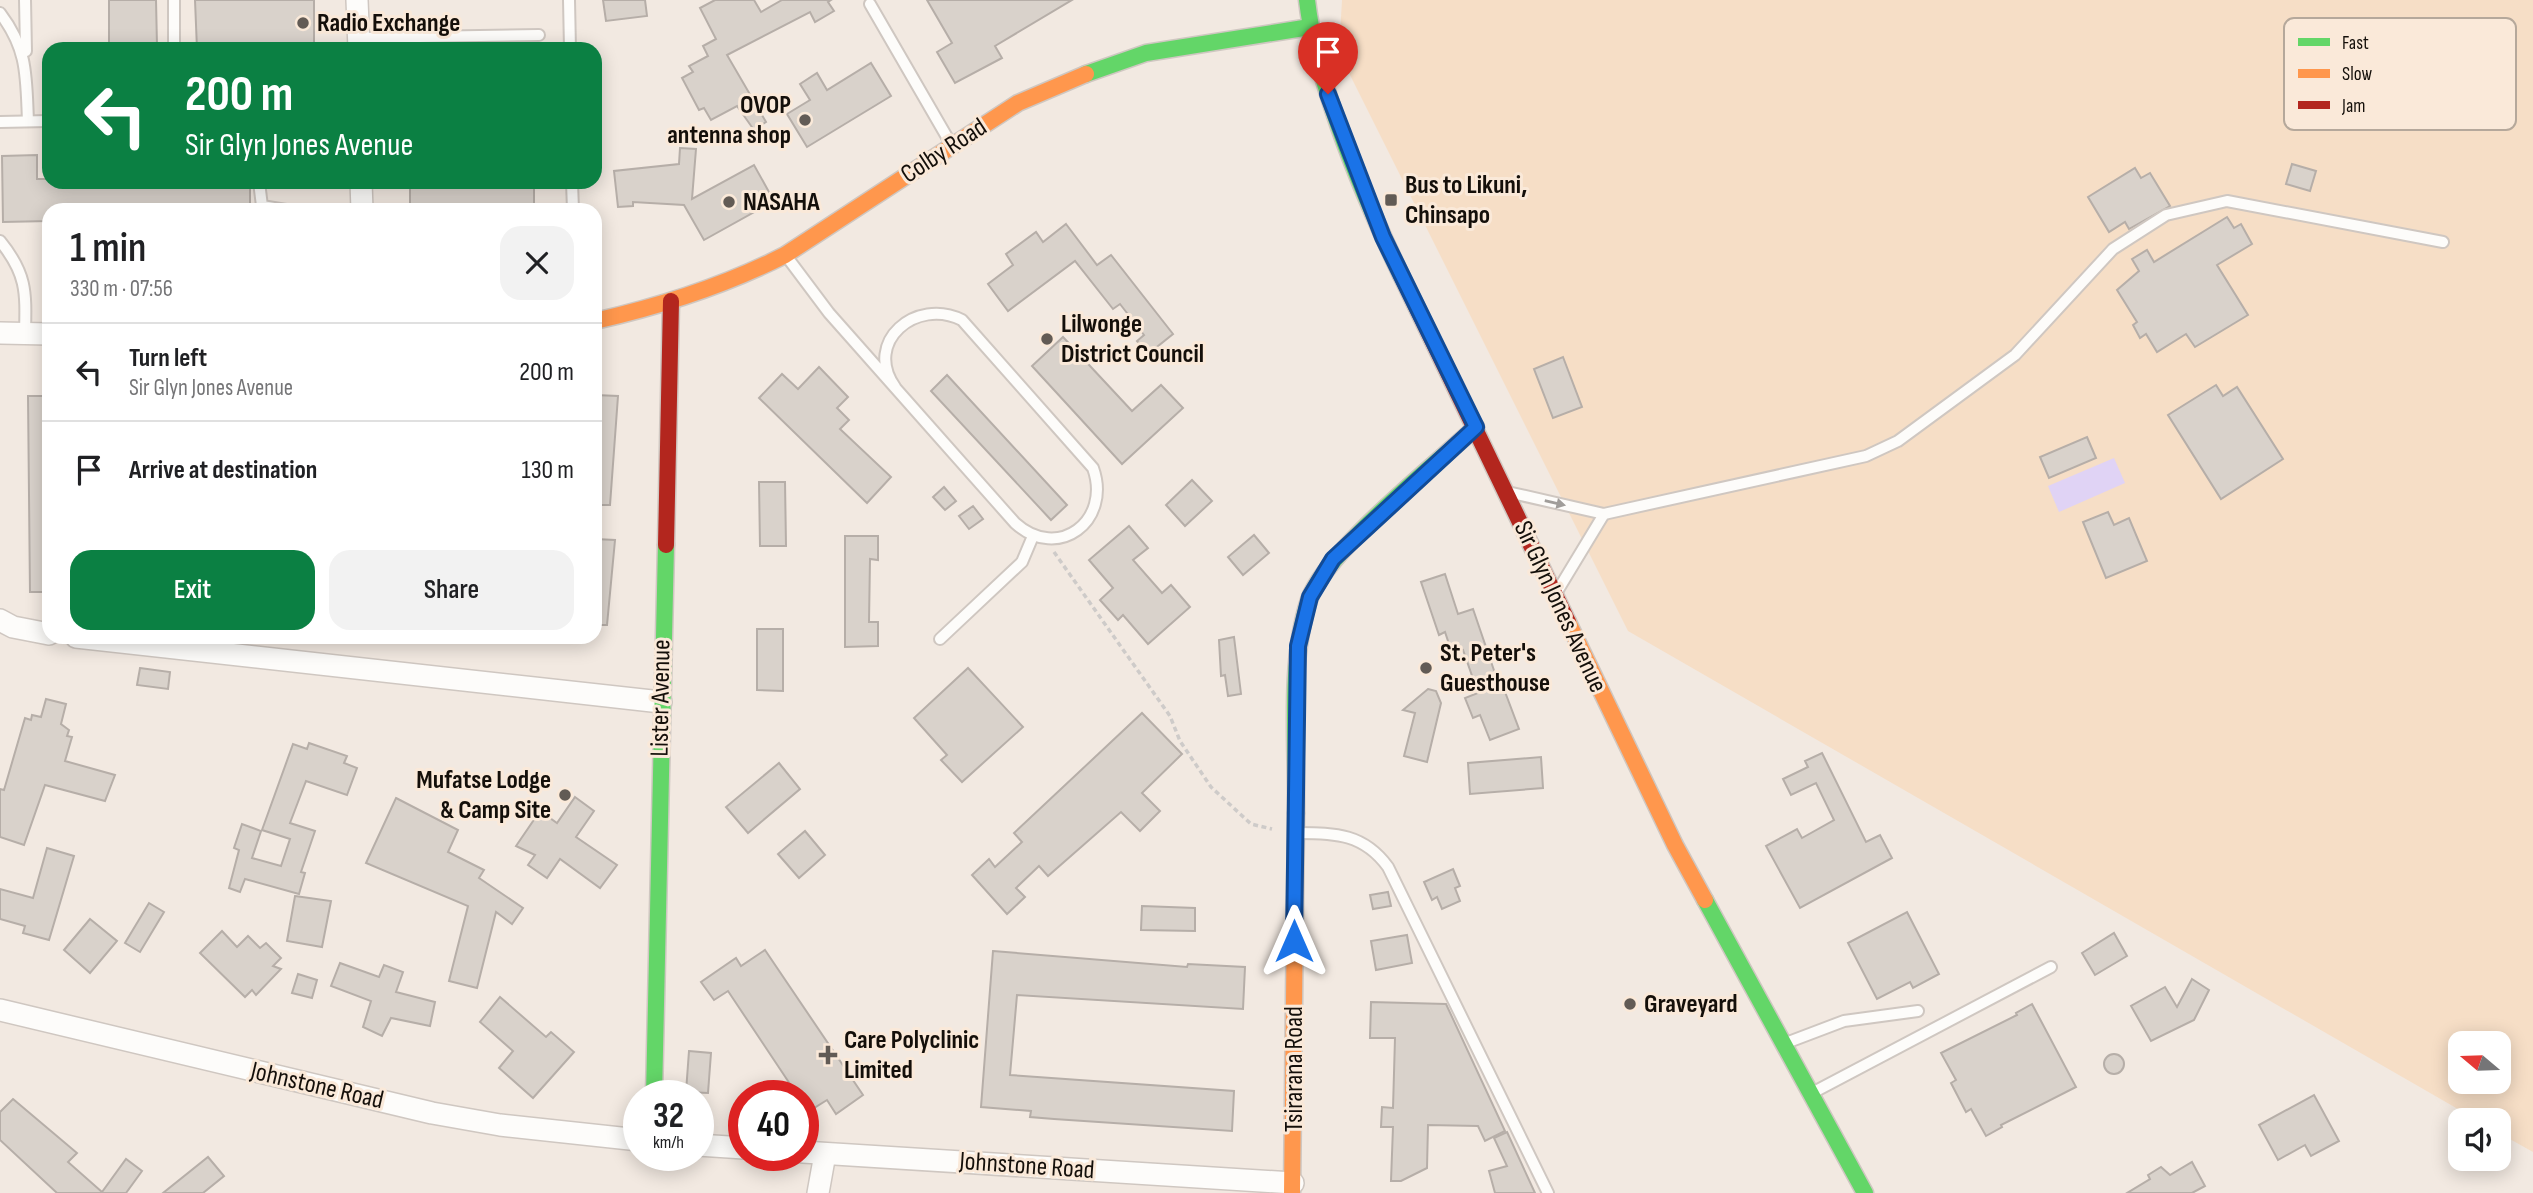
<!DOCTYPE html>
<meta charset="utf-8">
<style>
:root{--surface:#fff;--page:#f2f2f2;--text:#202124;--muted:#757577;--line:#e0e0e0;--accent:#0b8043}
body{margin:0;font-family:"Sofia Sans Condensed",sans-serif;background:var(--page);color:var(--text);height:100vh;display:flex;flex-direction:column;font-size:26px;white-space:nowrap}
*{box-sizing:border-box;margin:0}
p{font-size:23px;color:var(--muted)}
.icon{flex:none;width:38px;height:38px;fill:none;stroke:currentColor;stroke-width:2;stroke-linecap:round;stroke-linejoin:round}
.map{position:relative;flex:1;overflow:hidden}
.panel{position:absolute;left:42px;top:203px;width:560px;height:441px;display:flex;flex-direction:column;background:var(--surface);border-radius:21px;box-shadow:0 4px 18px #0003}
.panel>*{flex:none}
.guide{position:absolute;left:42px;top:42px;width:560px;height:147px;border-radius:21px;box-shadow:0 4px 18px #0003;background:#0b8043;color:#fff;overflow:hidden}
.needle{width:46px;rotate:289deg}
.controls{position:absolute;left:2448px;top:1031px;display:grid;gap:14px}
.controls a{display:grid;place-items:center;width:63px;height:63px;border-radius:14px;background:var(--surface);box-shadow:0 4px 18px #0003;font-size:35px}
.speed{position:absolute;left:623px;top:1080px;display:flex;gap:14px;font-size:35px;font-weight:700;text-align:center}
.speed>*{display:grid;place-content:center;width:91px;height:91px;border-radius:50%;background:var(--surface);box-shadow:0 4px 18px #0003;line-height:1}
.speed small{font-size:18px;font-weight:400}
.speed .limit{border:10px solid #d22;background:#fff;color:#111}
.pin{position:absolute;display:grid;place-items:center;width:60px;height:60px;color:#fff;margin:-72px -30px;border-radius:50% 50% 50% 0;rotate:-45deg;box-shadow:0 0 7px #0007}
.pin .icon{rotate:45deg}
.me{position:absolute;width:77px;margin:-38px;rotate:0deg;stroke-linejoin:round;filter:drop-shadow(0 0 5px #0008)}
.turn{display:flex;align-items:center;gap:24px;height:147px;padding:0 28px;font-size:32px}
.turn .icon{width:91px;height:91px;stroke-width:2.5}
.turn b{display:block;font-size:49px;line-height:60px}
.round{display:grid;place-items:center;flex:none;width:74px;height:74px;border-radius:21px;background:var(--page)}
.overview{display:flex;align-items:center;justify-content:space-between;height:119px;padding:0 28px}
h1{font-size:42px;font-weight:600;line-height:52px}
.cta{display:flex;gap:14px;margin-top:auto;padding:14px 28px}
.cta a{flex:1;height:80px;border-radius:21px;background:var(--accent);color:#fff;font-size:28px;font-weight:600;line-height:80px;text-align:center}
.cta a+a{background:var(--page);color:var(--text)}
ul{padding:0;list-style:none}
li{display:flex;align-items:center;gap:21px;height:98px;padding:0 28px;border-top:2px solid var(--line)}
li div{flex:1}
li b{display:block;font-size:26px}
li em{font-style:normal}
.map>svg:first-child{display:block}
</style>
<div class="map">
<svg width="2533" height="1193" viewBox="0 0 2533 1193">
<rect width="100%" height="100%" fill="#f2e9e1"/>
<path fill="#f6dec6" fill-rule="evenodd" d="M 1342,0 L 2533,0 L 2533,1152 L 2499,1133 L 2499,1120 L 2477,1120 L 1628,631 L 1339,53 ZM 2460,1043 L 2499,1043 L 2499,1082 L 2460,1082 Z"/>
<polygon fill="#e0d3f5" points="2114,458 2125,483 2059,512 2048,486"/>
<g fill="#d9d2cb" stroke="#b6aea8" stroke-width="2">
<polygon points="109,0 156,0 157,46 109,46"/>
<polygon points="195,0 314,0 314,49 197,49"/>
<polygon points="603,0 645,0 647,16 606,21"/>
<polygon points="715,0 754,0 761,12 782,0 831,0 828,2 834,11 815,22 810,12 727,55 766,122 754,130 737,106 711,120 704,108 699,110 682,78 693,72 689,66 708,56 703,46 716,39 700,8"/>
<polygon points="927,0 1072,0 995,46 1002,58 955,83 937,52 952,43"/>
<polygon points="871,63 891,96 807,147 787,114 810,100 800,84 817,73 827,90"/>
<polygon points="680,148 696,149 692,199 754,165 774,201 704,240 684,205 633,202 633,206 618,207 614,171 679,164"/>
<polygon points="37,155 37,179 49,179 49,182 250,182 250,207 221,206 221,210 49,210 49,221 3,222 2,156"/>
<polygon points="2292,164 2316,171 2310,191 2286,184"/>
<polygon points="2135,168 2141,178 2150,173 2170,206 2129,229 2125,222 2109,232 2088,197"/>
<polygon points="410,182 491,182 491,187 534,186 534,210 410,210"/>
<polygon points="2227,217 2234,228 2241,224 2252,244 2217,265 2248,315 2195,347 2186,334 2157,352 2146,334 2140,338 2133,325 2137,322 2117,290 2139,271 2132,259 2147,250 2154,262"/>
<polygon points="1066,224 1097,265 1111,255 1173,334 1148,354 1137,341 1144,335 1120,304 1113,309 1075,261 1008,311 988,284 1013,265 1006,254 1036,232 1043,242"/>
<polygon points="1063,337 1132,411 1161,385 1183,408 1122,464 1032,366"/>
<polygon points="1563,357 1582,407 1553,418 1534,369"/>
<polygon points="819,367 848,397 837,408 849,420 840,429 891,477 867,503 759,398 782,374 798,389"/>
<polygon points="947,375 1067,505 1051,520 931,391"/>
<polygon points="2216,385 2223,396 2237,387 2283,459 2221,499 2168,415"/>
<polygon points="595,395 618,396 610,505 595,505"/>
<polygon points="28,396 49,396 49,592 30,592"/>
<polygon points="2087,437 2096,458 2049,478 2040,457"/>
<polygon points="1192,480 1212,501 1185,526 1166,505"/>
<polygon points="759,482 785,482 786,546 760,546"/>
<polygon points="944,487 956,501 945,510 933,497"/>
<polygon points="973,506 983,519 969,529 959,516"/>
<polygon points="2108,512 2114,525 2129,518 2147,561 2106,578 2083,522"/>
<polygon points="1129,526 1148,548 1133,560 1162,593 1171,585 1190,607 1148,644 1123,615 1118,620 1100,600 1113,588 1089,560"/>
<polygon points="1254,535 1269,553 1243,575 1228,557"/>
<polygon points="845,536 878,536 878,560 870,559 869,622 878,622 878,646 845,647"/>
<polygon points="595,539 615,540 607,625 595,625"/>
<polygon points="1445,574 1458,614 1473,609 1499,685 1502,684 1519,729 1490,740 1480,715 1473,718 1465,698 1478,693 1463,650 1452,653 1445,632 1439,635 1421,582"/>
<polygon points="757,629 783,629 783,691 757,690"/>
<polygon points="1234,637 1241,694 1228,696 1225,675 1221,676 1219,640"/>
<polygon points="140,668 170,672 168,689 137,685"/>
<polygon points="968,668 1023,727 962,782 941,760 947,755 914,718"/>
<polygon points="1428,689 1436,691 1441,703 1427,762 1404,756 1415,713 1403,710"/>
<polygon points="46,699 66,704 61,724 69,730 67,736 72,737 65,761 115,775 105,801 45,785 24,845 0,837 0,789 4,790 25,718 31,720 32,715 41,717"/>
<polygon points="1142,713 1182,754 1142,793 1160,811 1140,831 1121,812 1048,876 1039,866 1016,888 1025,897 1007,914 972,875 989,859 995,867 1022,842 1014,833"/>
<polygon points="309,743 347,756 344,763 357,768 347,795 306,781 290,823 315,831 301,872 305,873 299,894 245,879 240,892 229,888 239,850 234,848 242,824 261,831 252,858 281,866 290,839 262,830 293,744 307,749"/>
<polygon points="1822,753 1866,842 1880,835 1892,858 1800,908 1766,846 1797,829 1802,838 1834,820 1816,783 1791,795 1783,779 1808,767 1805,761"/>
<polygon points="1541,757 1543,788 1470,794 1468,763"/>
<polygon points="779,763 800,789 748,833 726,807"/>
<polygon points="575,797 594,811 576,837 617,865 600,888 560,859 547,878 528,865 535,855 516,846 540,811 557,823"/>
<polygon points="396,798 458,830 448,852 484,870 479,878 523,908 512,924 496,912 477,988 449,981 468,906 366,863"/>
<polygon points="805,831 825,855 799,878 778,854"/>
<polygon points="47,848 74,856 49,940 23,933 25,926 0,919 0,889 33,898"/>
<polygon points="1453,869 1460,886 1455,888 1460,901 1442,909 1437,897 1432,900 1424,882"/>
<polygon points="1388,892 1391,906 1373,909 1370,895"/>
<polygon points="295,896 331,901 322,947 287,941"/>
<polygon points="149,903 164,912 140,952 125,943"/>
<polygon points="1142,906 1195,908 1195,931 1141,930"/>
<polygon points="1907,912 1939,974 1913,988 1910,982 1877,999 1848,943"/>
<polygon points="90,919 117,941 90,973 64,950"/>
<polygon points="222,931 237,947 248,936 260,948 266,943 281,958 273,966 281,969 256,995 252,990 245,997 200,953"/>
<polygon points="2114,933 2127,956 2095,975 2082,953"/>
<polygon points="1407,935 1412,963 1376,970 1371,941"/>
<polygon points="765,950 863,1095 836,1114 827,1100 814,1108 811,1103 806,1107 803,1096 798,1096 728,991 714,1000 701,982 736,958 741,966"/>
<polygon points="993,951 1187,967 1188,964 1245,967 1243,1009 1017,995 1010,1075 1234,1091 1232,1131 1054,1119 1030,1117 1031,1111 981,1107"/>
<polygon points="340,963 379,977 384,965 403,972 396,992 435,1002 430,1026 391,1018 382,1036 363,1027 371,1001 331,986"/>
<polygon points="298,974 317,980 312,998 292,993"/>
<polygon points="2192,979 2209,990 2194,1020 2151,1041 2131,1006 2165,987 2177,1007"/>
<polygon points="500,997 546,1037 551,1032 574,1052 533,1098 499,1068 513,1051 480,1022"/>
<polygon points="1371,1002 1446,1004 1505,1131 1485,1141 1478,1126 1428,1125 1427,1168 1401,1181 1391,1181 1393,1127 1381,1127 1382,1107 1393,1108 1395,1038 1370,1038"/>
<polygon points="2032,1004 2076,1087 2001,1125 2002,1127 1986,1136 1971,1109 1966,1112 1951,1083 1956,1080 1941,1053 2017,1015 2016,1013"/>
<polygon points="689,1051 711,1053 708,1093 686,1092"/>
<circle cx="2114" cy="1064" r="10"/>
<polygon points="2314,1095 2339,1141 2311,1156 2305,1145 2278,1160 2259,1125"/>
<polygon points="13,1099 77,1153 68,1162 102,1192 126,1159 142,1171 126,1193 57,1193 0,1140 0,1112"/>
<polygon points="1507,1132 1535,1193 1495,1193 1489,1171 1507,1166 1494,1138"/>
<polygon points="208,1157 224,1176 203,1193 163,1193"/>
<polygon points="2192,1162 2205,1186 2192,1193 2127,1193 2150,1179 2148,1175 2161,1167 2170,1175"/>
</g>
<g fill="none" stroke-linecap="round" stroke-linejoin="round">
<g stroke="#cfc7c1" stroke-width="14">
<g id="lane">
<polyline points="25,0 26,51"/>
<polyline points="174,0 174,49"/>
<polyline points="569,0 570,49"/>
<polyline points="870,4 951,144"/>
<path d="M 0,13 C 28,50 26,76 28,121"/>
<polyline points="358,38 539,35"/>
<polyline points="0,122 49,121"/>
<polyline points="259,182 262,206 286,210"/>
<polyline points="572,182 573,210"/>
<path d="M 0,241 C 27,274 26,292 25,333"/>
<path d="M 787,257 L 829,313 L 1015,523 C 1058,562 1112,521 1093,468 L 962,320 C 916,297 863,342 895,387"/>
<polyline points="1512,493 1604,514 1866,456 1898,441 2015,355 2113,249 2166,215 2227,201 2443,242"/>
<polyline points="1558,590 1604,514"/>
<polyline points="940,639 1022,562 1033,536"/>
<path d="M 1298,833 C 1336,833 1364,834 1388,867 L 1548,1193"/>
<polyline points="1786,1043 1844,1021 1918,1011"/>
<polyline points="1812,1093 2051,967"/>
</g>
</g>
<g stroke="#cfc7c1" stroke-width="24">
<g id="street">
<polyline points="357,0 359,49"/>
<polyline points="361,182 362,210"/>
<polyline points="0,333 49,334"/>
<polyline points="0,620 13,627 49,634"/>
<polyline points="76,637 661,702"/>
<polyline points="0,1010 432,1113 500,1125 639,1140"/>
<polyline points="698,1145 744,1148"/>
<polyline points="803,1152 1293,1183"/>
<polyline points="818,1193 825,1154"/>
</g>
</g>
<g stroke="#cfc7c1" stroke-width="19">
<g id="fast">
<path d="M 1307,0 C 1317,87 1364,197 1401,275"/>
<polyline points="1086,74 1146,53 1310,27"/>
<path d="M 1296,813 C 1297,745 1288,664 1309,600 C 1325,552 1435,465 1476,427"/>
<polyline points="1705,900 1865,1193"/>
<polyline points="654,1096 666,545"/>
</g>
</g>
<g stroke="#cfc7c1" stroke-width="19">
<g id="slow">
<path d="M 595,321 C 661,306 724,286 785,255 L 1018,103 L 1086,74"/>
<polyline points="1568,622 1675,845 1705,900"/>
<polyline points="1292,1193 1296,813"/>
</g>
</g>
<g stroke="#cfc7c1" stroke-width="19">
<g id="jam">
<polyline points="1401,275 1568,622"/>
<polyline points="666,545 671,301"/>
</g>
</g>
<polyline stroke="#cecbc9" stroke-width="3.5" stroke-dasharray="5 3.5" stroke-linecap="butt" points="1054,552 1170,716 1180,741 1211,787 1251,824 1272,829"/>
<use href="#lane" stroke="#fdfcfa" stroke-width="10"/>
<use href="#street" stroke="#fdfcfa" stroke-width="21"/>
<use href="#fast" stroke="#63d668" stroke-width="16"/>
<use href="#slow" stroke="#ff974d" stroke-width="16"/>
<use href="#jam" stroke="#b3261e" stroke-width="16"/>
</g>
<defs><path id="oneway-solid" d="M-6-.8H1V-3.2L6.5 0L1 3.2V.8H-6Z" transform="scale(1.75)"/></defs>
<use fill="#a09d9a" href="#oneway-solid" transform="translate(1555 503) rotate(13)"/>
<g fill="none" stroke-linecap="round" stroke-linejoin="round">
<g stroke="#114b97" stroke-width="18">
<polyline id="route" points="1294,941 1298,646 1310,597 1333,559 1476,427 1383,237 1328,94"/>
</g>
<use href="#route" stroke="#1a73e8" stroke-width="12"/>
</g>
<g fill="#625b55" stroke="#fae9d9" stroke-width="2.5">
<circle cx="303" cy="23" r="7"/>
<circle cx="805" cy="120" r="7"/>
<rect x="1384" y="193" width="14" height="14" rx="3.5"/>
<circle cx="729" cy="202" r="7"/>
<circle cx="1047" cy="339" r="7"/>
<circle cx="1426" cy="668" r="7"/>
<circle cx="565" cy="795" r="7"/>
<circle cx="1630" cy="1004" r="7"/>
<path d="M824.5 1044.5h7v7h7v7h-7v7h-7v-7h-7v-7h7z"/>
</g>
<g text-anchor="middle" dominant-baseline="central" stroke-width="6" stroke-linejoin="round" paint-order="stroke">
<g font-size="26" font-weight="bold" fill="#140f0a" stroke="#fae9d9" text-anchor="start">
<text x="317" y="23">Radio Exchange</text>
<text x="791" y="105" text-anchor="end">OVOP<tspan x="791" dy="30">antenna shop</tspan></text>
<text x="1405" y="185">Bus to Likuni,<tspan x="1405" dy="30">Chinsapo</tspan></text>
<text x="743" y="202">NASAHA</text>
<text x="1061" y="324">Lilwonge<tspan x="1061" dy="30">District Council</tspan></text>
<text x="1440" y="653">St. Peter's<tspan x="1440" dy="30">Guesthouse</tspan></text>
<text x="551" y="780" text-anchor="end">Mufatse Lodge<tspan x="551" dy="30">&amp; Camp Site</tspan></text>
<text x="1644" y="1004">Graveyard</text>
<text x="844" y="1040">Care Polyclinic<tspan x="844" dy="30">Limited</tspan></text>
</g>
<g font-size="26" fill="#140f0a" stroke="#fae9d9">
<text transform="translate(944 151) rotate(-33)">Colby Road</text>
<text transform="translate(1560 607) rotate(65)">Sir Glyn Jones Avenue</text>
<text transform="translate(661 698) rotate(-89)">Lister Avenue</text>
<text transform="translate(1294 1069) rotate(-90)">Tsirarana Road</text>
<text transform="translate(317 1086) rotate(13)">Johnstone Road</text>
<text transform="translate(1027 1166) rotate(4)">Johnstone Road</text>
</g>
</g>
<rect x="2284" y="18" width="232" height="112" rx="10" fill="#fae9d9" stroke="#b5a89b" stroke-width="2"/>
<rect x="2298" y="38" width="32" height="8" fill="#63d668"/>
<rect x="2298" y="69" width="32" height="9" fill="#ff974d"/>
<rect x="2298" y="101" width="32" height="8" fill="#b3261e"/>
<g font-size="19" fill="#140f0a">
<text x="2342" y="49">Fast</text>
<text x="2342" y="80">Slow</text>
<text x="2342" y="112">Jam</text>
</g>
</svg>
<div class="controls">
<a><svg class="needle" viewBox="-14 -14 28 28"><path d="M0-13l5 13h-10z" fill="#e53935"/><path d="M0 13l5-13h-10z" fill="#757577"/></svg></a>
<a><svg class="icon" aria-label="sound" viewBox="0 0 24 24"><path d="M4 9h4l5-4v14l-5-4H4zM17 9q2 3 0 6"/></svg></a>
</div>
<div class="speed"><div>32<small>km/h</small></div><div class="limit">40</div></div>
<div class="pin" style="left:1328px;top:94px;background:#d93025"><svg class="icon" aria-label="arrive" viewBox="0 0 24 24"><path d="M6 21V4h12l-3 4 3 4H6"/></svg></div>
<svg class="me" style="left:1294px;top:941px" viewBox="-20 -20 40 40"><path d="M0-17L14 15 0 8-14 15z" fill="#1a73e8" stroke="#fff" stroke-width="4"/></svg>
<div class="guide">
<div class="turn"><svg class="icon" aria-label="left" viewBox="0 0 24 24"><path d="M17 20v-9H6M10 6l-5 5 5 5"/></svg><div><b>200 m</b>Sir Glyn Jones Avenue</div></div>
</div>
<section class="panel">
<div class="overview"><div><h1>1 min</h1><p>330 m · 07:56</p></div><a class="round"><svg class="icon" aria-label="close" viewBox="0 0 24 24"><path d="M6 6l12 12M18 6L6 18"/></svg></a></div>
<ul>
<li><svg class="icon" aria-label="left" viewBox="0 0 24 24"><path d="M17 20v-9H6M10 6l-5 5 5 5"/></svg><div><b>Turn left</b><p>Sir Glyn Jones Avenue</p></div><em>200 m</em></li>
<li><svg class="icon" aria-label="arrive" viewBox="0 0 24 24"><path d="M6 21V4h12l-3 4 3 4H6"/></svg><div><b>Arrive at destination</b></div><em>130 m</em></li>
</ul>
<div class="cta"><a>Exit</a><a>Share</a></div>
</section>
</div>
